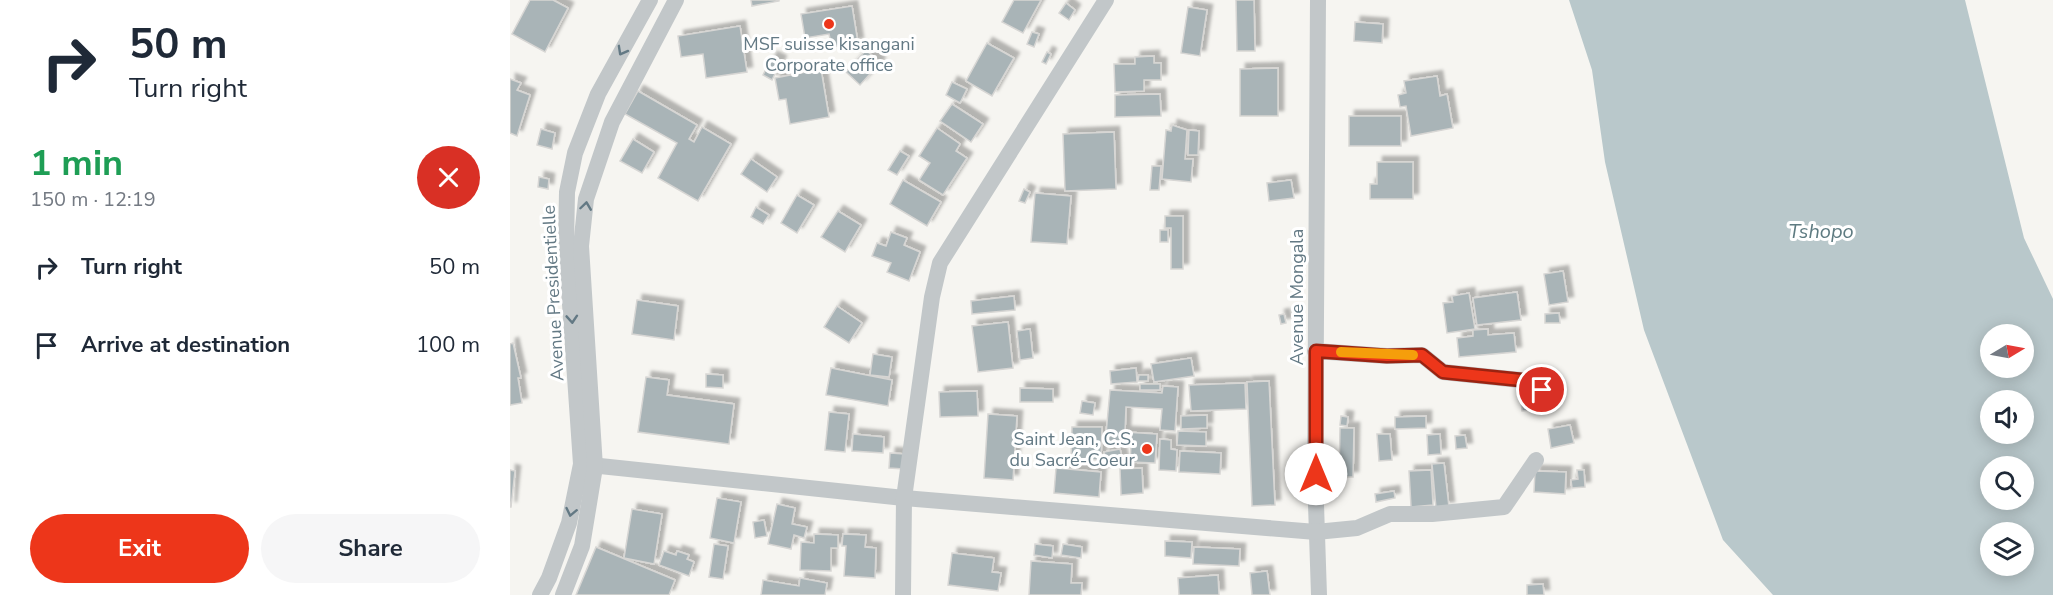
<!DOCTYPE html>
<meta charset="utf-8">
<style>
:root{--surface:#fff;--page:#f6f6f7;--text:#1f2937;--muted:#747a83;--accent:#ed361a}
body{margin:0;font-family:"Nunito Sans",sans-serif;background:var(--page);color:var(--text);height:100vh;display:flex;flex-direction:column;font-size:22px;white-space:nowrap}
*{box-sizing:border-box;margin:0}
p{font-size:20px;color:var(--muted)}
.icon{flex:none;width:33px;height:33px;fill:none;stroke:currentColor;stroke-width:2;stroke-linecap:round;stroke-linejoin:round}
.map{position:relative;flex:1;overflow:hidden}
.drawer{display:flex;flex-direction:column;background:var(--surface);width:510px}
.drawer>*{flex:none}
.guide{background:#fff;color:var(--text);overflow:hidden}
.needle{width:39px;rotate:80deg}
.controls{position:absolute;left:1470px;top:324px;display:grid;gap:12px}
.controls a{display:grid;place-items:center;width:54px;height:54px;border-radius:50%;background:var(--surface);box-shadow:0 3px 15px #0003;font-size:30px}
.pin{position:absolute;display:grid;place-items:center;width:51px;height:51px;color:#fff;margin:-26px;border:3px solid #fff;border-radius:50%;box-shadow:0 2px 6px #0007}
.me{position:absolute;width:66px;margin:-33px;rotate:0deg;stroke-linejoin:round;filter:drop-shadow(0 0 4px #0008)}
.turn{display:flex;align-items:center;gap:21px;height:126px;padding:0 30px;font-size:27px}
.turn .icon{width:78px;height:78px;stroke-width:2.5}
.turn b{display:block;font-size:42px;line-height:51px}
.round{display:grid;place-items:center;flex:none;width:63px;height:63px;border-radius:32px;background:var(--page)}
.overview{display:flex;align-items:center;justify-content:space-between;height:102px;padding:0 30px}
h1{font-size:36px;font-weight:700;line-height:45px;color:#1e9e55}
.primary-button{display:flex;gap:12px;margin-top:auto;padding:12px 30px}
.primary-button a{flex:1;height:69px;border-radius:36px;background:var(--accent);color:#fff;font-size:24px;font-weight:700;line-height:69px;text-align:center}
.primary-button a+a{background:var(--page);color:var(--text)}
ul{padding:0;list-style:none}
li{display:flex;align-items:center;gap:18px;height:78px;padding:0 30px}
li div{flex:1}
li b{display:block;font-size:22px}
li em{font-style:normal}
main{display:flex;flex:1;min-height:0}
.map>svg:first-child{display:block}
</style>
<main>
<section class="drawer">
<div class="guide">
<div class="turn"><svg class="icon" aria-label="right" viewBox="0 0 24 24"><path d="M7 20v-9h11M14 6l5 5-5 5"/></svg><div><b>50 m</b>Turn right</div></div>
</div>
<div class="overview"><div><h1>1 min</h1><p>150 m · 12:19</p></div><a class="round" style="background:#d93025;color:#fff"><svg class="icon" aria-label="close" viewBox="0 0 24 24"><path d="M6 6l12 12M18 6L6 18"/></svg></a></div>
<ul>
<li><svg class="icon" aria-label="right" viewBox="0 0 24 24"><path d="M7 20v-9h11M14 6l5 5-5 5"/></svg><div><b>Turn right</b></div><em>50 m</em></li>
<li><svg class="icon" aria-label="arrive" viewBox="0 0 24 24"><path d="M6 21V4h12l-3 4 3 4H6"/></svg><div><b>Arrive at destination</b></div><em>100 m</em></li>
</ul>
<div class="primary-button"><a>Exit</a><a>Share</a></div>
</section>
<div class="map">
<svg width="1543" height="595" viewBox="0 0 1543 595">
<defs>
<filter id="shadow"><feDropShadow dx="5.5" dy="-5.5" stdDeviation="1.5" flood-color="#0004"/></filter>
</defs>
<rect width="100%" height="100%" fill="#f6f5f1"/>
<path fill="#b9c8cb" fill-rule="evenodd" d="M 1059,0 L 1455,0 L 1514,238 L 1543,299 L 1543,595 L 1263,595 L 1213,540 L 1134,330 L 1095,162 L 1082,70 ZM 1480,334 L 1514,334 L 1514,368 L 1480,368 ZM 1480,400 L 1514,400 L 1514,434 L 1480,434 ZM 1480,466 L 1514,466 L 1514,500 L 1480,500 ZM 1480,532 L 1514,532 L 1514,566 L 1480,566 Z"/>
<g fill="#a9b4b7" stroke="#d7d6d4" stroke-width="1.5" filter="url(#shadow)">
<polygon points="20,0 43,0 58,8 35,52 2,34"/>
<polygon points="241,0 269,0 269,1 242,6"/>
<polygon points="504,0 531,0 513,33 492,22"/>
<polygon points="726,0 744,0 745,51 727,51"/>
<polygon points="556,3 565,10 559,20 549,13"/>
<polygon points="342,6 348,43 322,47 319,34 295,38 291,14"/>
<polygon points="678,7 697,10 690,56 671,53"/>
<polygon points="845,22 873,24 872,43 844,41"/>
<polygon points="230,26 237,72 196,78 193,54 171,57 168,36"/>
<polygon points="522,32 529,34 524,47 517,44"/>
<polygon points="477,43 504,58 482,96 456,81"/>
<polygon points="356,50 370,63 350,85 336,72"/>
<polygon points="537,52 541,54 536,64 532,62"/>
<polygon points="644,56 644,63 651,63 651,80 634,80 634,91 605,92 604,64 625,64 625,57"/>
<polygon points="262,57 271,61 262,80 253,75"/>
<polygon points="768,68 768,116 730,116 730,69"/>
<polygon points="311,69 319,117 280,124 276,99 269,100 265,78"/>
<polygon points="927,76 930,96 937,94 943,128 901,136 896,106 890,107 888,95 896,93 894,81"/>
<polygon points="0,79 11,83 7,90 20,95 7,136 0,133"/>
<polygon points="442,82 457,89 450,103 436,95"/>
<polygon points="128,91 187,125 179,139 184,142 192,127 221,144 188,201 148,178 167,143 115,114"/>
<polygon points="650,94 651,116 605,117 605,95"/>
<polygon points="442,104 473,124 461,142 430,121"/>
<rect x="839" y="116" width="52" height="30"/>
<polygon points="662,125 677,130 675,159 683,159 681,182 652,179 656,130 661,131"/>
<polygon points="427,128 450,144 446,151 457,158 433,195 409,180 420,163 409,156"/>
<polygon points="31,129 45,133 42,149 27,145"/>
<polygon points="679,130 689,131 688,155 678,155"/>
<polygon points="604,132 606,189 555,191 553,134"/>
<polygon points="123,139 144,152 132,173 110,161"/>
<polygon points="390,151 399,156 387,175 378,170"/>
<polygon points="241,159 267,177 257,192 231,174"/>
<polygon points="867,162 903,162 903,199 860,199 860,184 867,184"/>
<polygon points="642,166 651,166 649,190 640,190"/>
<polygon points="29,177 39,179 38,189 28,187"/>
<polygon points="393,180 431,202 417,226 380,204"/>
<polygon points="781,180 784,198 759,201 757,183"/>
<polygon points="514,189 520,192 515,203 509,201"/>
<polygon points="525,193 561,196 557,244 521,242"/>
<polygon points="287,195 304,205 287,233 271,223"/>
<polygon points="246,207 259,215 253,224 241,217"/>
<polygon points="328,211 351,225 335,252 311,237"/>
<polygon points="655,216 673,216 673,269 661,269 661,228 655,228"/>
<rect x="650" y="230" width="8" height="12"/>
<polygon points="381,232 397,238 394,245 410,252 399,281 377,272 381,263 362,256 367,243 376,246"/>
<polygon points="1053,271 1058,302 1039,305 1034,274"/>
<polygon points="1007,292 1011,320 967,325 963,298"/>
<polygon points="959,293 965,329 937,333 933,303 943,302 942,296"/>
<polygon points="504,296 505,310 462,314 461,301"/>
<polygon points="127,300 168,306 164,340 122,334"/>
<polygon points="327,306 352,323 339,343 314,327"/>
<polygon points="1049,313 1050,323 1035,323 1035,314"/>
<polygon points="774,314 776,323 771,324 769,315"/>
<polygon points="498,322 503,368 468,372 462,326"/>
<polygon points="520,329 523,358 510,360 507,331"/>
<polygon points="978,329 978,335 1004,333 1006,352 949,357 947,338 963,336 963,330"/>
<polygon points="3,343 11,378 8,378 12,403 0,405 0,344"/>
<polygon points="363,354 382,357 379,377 360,375"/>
<polygon points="681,358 684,376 644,382 641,364"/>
<polygon points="321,368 382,380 378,406 316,395"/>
<polygon points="626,368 627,382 601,384 600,371"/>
<polygon points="196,374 213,375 213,388 196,387"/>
<polygon points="629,375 638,375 638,381 628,381"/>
<polygon points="136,377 159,380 157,395 224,404 219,444 128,432"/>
<polygon points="759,381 765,505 742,506 737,382"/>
<polygon points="735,383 736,409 681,411 679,385"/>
<rect x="630" y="384" width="20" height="6"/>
<polygon points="653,386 668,387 665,431 650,430 652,409 616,407 615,432 647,434 645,463 620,462 621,445 595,445 600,390 652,393"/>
<polygon points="510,388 543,389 543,402 510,402"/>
<polygon points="467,391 468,416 430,417 429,392"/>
<polygon points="1040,397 1041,408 1012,411 1011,400"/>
<polygon points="572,401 585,403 583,415 570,413"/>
<polygon points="319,412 339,414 335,452 315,450"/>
<polygon points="478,414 507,416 503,480 474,478"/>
<polygon points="697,415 697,428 671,429 671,416"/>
<polygon points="831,416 838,417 837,426 830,425"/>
<polygon points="916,416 916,428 885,429 885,417"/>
<polygon points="1060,425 1064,443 1041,448 1038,429"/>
<polygon points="562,427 592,427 591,460 561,459"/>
<polygon points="830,428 844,428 843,477 829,477"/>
<polygon points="668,431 696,432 696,446 667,445"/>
<polygon points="343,434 374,437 373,453 342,451"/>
<polygon points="867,434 880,434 882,460 869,461"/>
<polygon points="930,434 931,454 918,455 917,435"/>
<polygon points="955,435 957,448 946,449 945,436"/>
<polygon points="650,439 661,440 661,449 667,450 666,471 649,470"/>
<polygon points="610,449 614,465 598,468 594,452"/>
<polygon points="670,451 711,453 710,474 669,472"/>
<polygon points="380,453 395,454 394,469 379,468"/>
<polygon points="934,463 939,507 926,508 922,464"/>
<polygon points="546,468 591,472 589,497 544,493"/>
<polygon points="632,468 633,493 611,495 610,469"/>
<polygon points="0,470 5,471 1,507 0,507"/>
<polygon points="921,470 923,505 901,507 899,471"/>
<polygon points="1067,470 1074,470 1075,487 1062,488 1061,480 1068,479"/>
<polygon points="1025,471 1056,472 1055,494 1024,492"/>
<polygon points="884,491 885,498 866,502 865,494"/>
<polygon points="207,498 231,502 224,543 200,538"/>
<polygon points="267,504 285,508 282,524 297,527 294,538 284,535 281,549 258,544"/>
<polygon points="122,509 152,514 144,564 114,558"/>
<polygon points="254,520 257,536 245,538 243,522"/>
<polygon points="304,534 328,535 328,548 321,548 321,571 290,570 291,542 304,543"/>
<polygon points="333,534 356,535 355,547 366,548 365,578 334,576 336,546 332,546"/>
<polygon points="655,541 682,542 681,558 655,556"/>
<polygon points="204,544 218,546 213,579 199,577"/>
<polygon points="525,544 543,546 542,558 524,555"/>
<polygon points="553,544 572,547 571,558 551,555"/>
<polygon points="86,547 165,580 159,595 66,595"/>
<polygon points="684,547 730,549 729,566 683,564"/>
<polygon points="154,551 166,555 167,551 179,555 177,559 184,562 179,576 149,565"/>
<polygon points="442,553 484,558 482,572 491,573 488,591 438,585"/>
<polygon points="521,561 562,564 561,583 572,583 571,595 519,595"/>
<polygon points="757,571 760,595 742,595 740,573"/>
<polygon points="708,575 709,595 669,595 668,578"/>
<polygon points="290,578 317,583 315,595 251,595 253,580 289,586"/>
<polygon points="1033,584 1034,595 1017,595 1017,585"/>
</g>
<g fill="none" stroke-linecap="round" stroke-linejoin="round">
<g stroke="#c2c7c9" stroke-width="16">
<polyline points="808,0 805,474 809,595"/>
<polyline points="805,351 877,356 912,355 933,372 1010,380 1032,390"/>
<polyline points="71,464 394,498 806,532 847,528 880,514 922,514 994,507 1026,460"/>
<polyline points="30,595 39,578 59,523 71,464 56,246 57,192 65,153 88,94 140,0"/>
<polyline points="53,595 72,546 85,467 71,246 76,199 102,122 166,0"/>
<polyline points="393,595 394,498 422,297 430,263 596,0"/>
</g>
</g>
<defs><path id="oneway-chevron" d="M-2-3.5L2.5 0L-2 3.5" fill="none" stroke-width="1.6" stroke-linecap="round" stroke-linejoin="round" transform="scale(1.5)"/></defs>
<g stroke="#637984">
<use href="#oneway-chevron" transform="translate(112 51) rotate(119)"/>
<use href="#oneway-chevron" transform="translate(76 206) rotate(-82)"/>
<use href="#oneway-chevron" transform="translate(62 319) rotate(86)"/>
<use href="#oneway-chevron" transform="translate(61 512) rotate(102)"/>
</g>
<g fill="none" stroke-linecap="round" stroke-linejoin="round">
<g stroke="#9a2311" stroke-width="15">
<polyline id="route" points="806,474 806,351 877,356 912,355 933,372 1011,380 1032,390"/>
</g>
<use href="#route" stroke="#ed361a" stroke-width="10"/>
<polyline stroke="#f59e0b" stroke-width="10" points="831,352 903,355"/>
</g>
<g fill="#ed361a" stroke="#fff" stroke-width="2">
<circle cx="319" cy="24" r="6"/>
<circle cx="637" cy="449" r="6"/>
</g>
<g text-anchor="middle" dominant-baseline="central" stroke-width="6" stroke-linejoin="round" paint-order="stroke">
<g font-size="18" fill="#637984" stroke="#fff">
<text x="319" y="44">MSF suisse kisangani<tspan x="319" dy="21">Corporate office</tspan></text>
<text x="625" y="439" text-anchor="end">Saint Jean, C.S.<tspan x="625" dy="21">du Sacré-Coeur</tspan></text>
</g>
<g font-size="18" fill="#637984" stroke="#fff">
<text transform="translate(43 293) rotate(-93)">Avenue Presidentielle</text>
<text transform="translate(787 297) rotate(-90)">Avenue Mongala</text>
</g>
<g font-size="20" font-style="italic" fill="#5e7b81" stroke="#fff">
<text x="1311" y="231">Tshopo</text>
</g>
</g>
</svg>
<div class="controls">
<a><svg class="needle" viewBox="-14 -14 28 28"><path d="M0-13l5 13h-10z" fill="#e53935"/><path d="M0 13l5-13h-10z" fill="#747a83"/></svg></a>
<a><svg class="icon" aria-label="sound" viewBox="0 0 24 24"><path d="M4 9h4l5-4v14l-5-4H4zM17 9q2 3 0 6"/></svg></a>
<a><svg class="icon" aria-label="search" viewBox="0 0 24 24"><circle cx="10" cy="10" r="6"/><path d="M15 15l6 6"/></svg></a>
<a><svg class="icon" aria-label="layers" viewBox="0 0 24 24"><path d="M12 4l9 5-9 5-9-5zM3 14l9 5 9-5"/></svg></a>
</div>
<div class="pin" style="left:1032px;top:390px;background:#d93025"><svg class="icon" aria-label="arrive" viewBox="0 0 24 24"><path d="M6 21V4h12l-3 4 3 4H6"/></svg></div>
<svg class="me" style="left:806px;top:474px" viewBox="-20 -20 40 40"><circle r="19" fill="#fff"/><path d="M0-13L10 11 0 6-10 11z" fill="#ed361a"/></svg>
</div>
</main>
